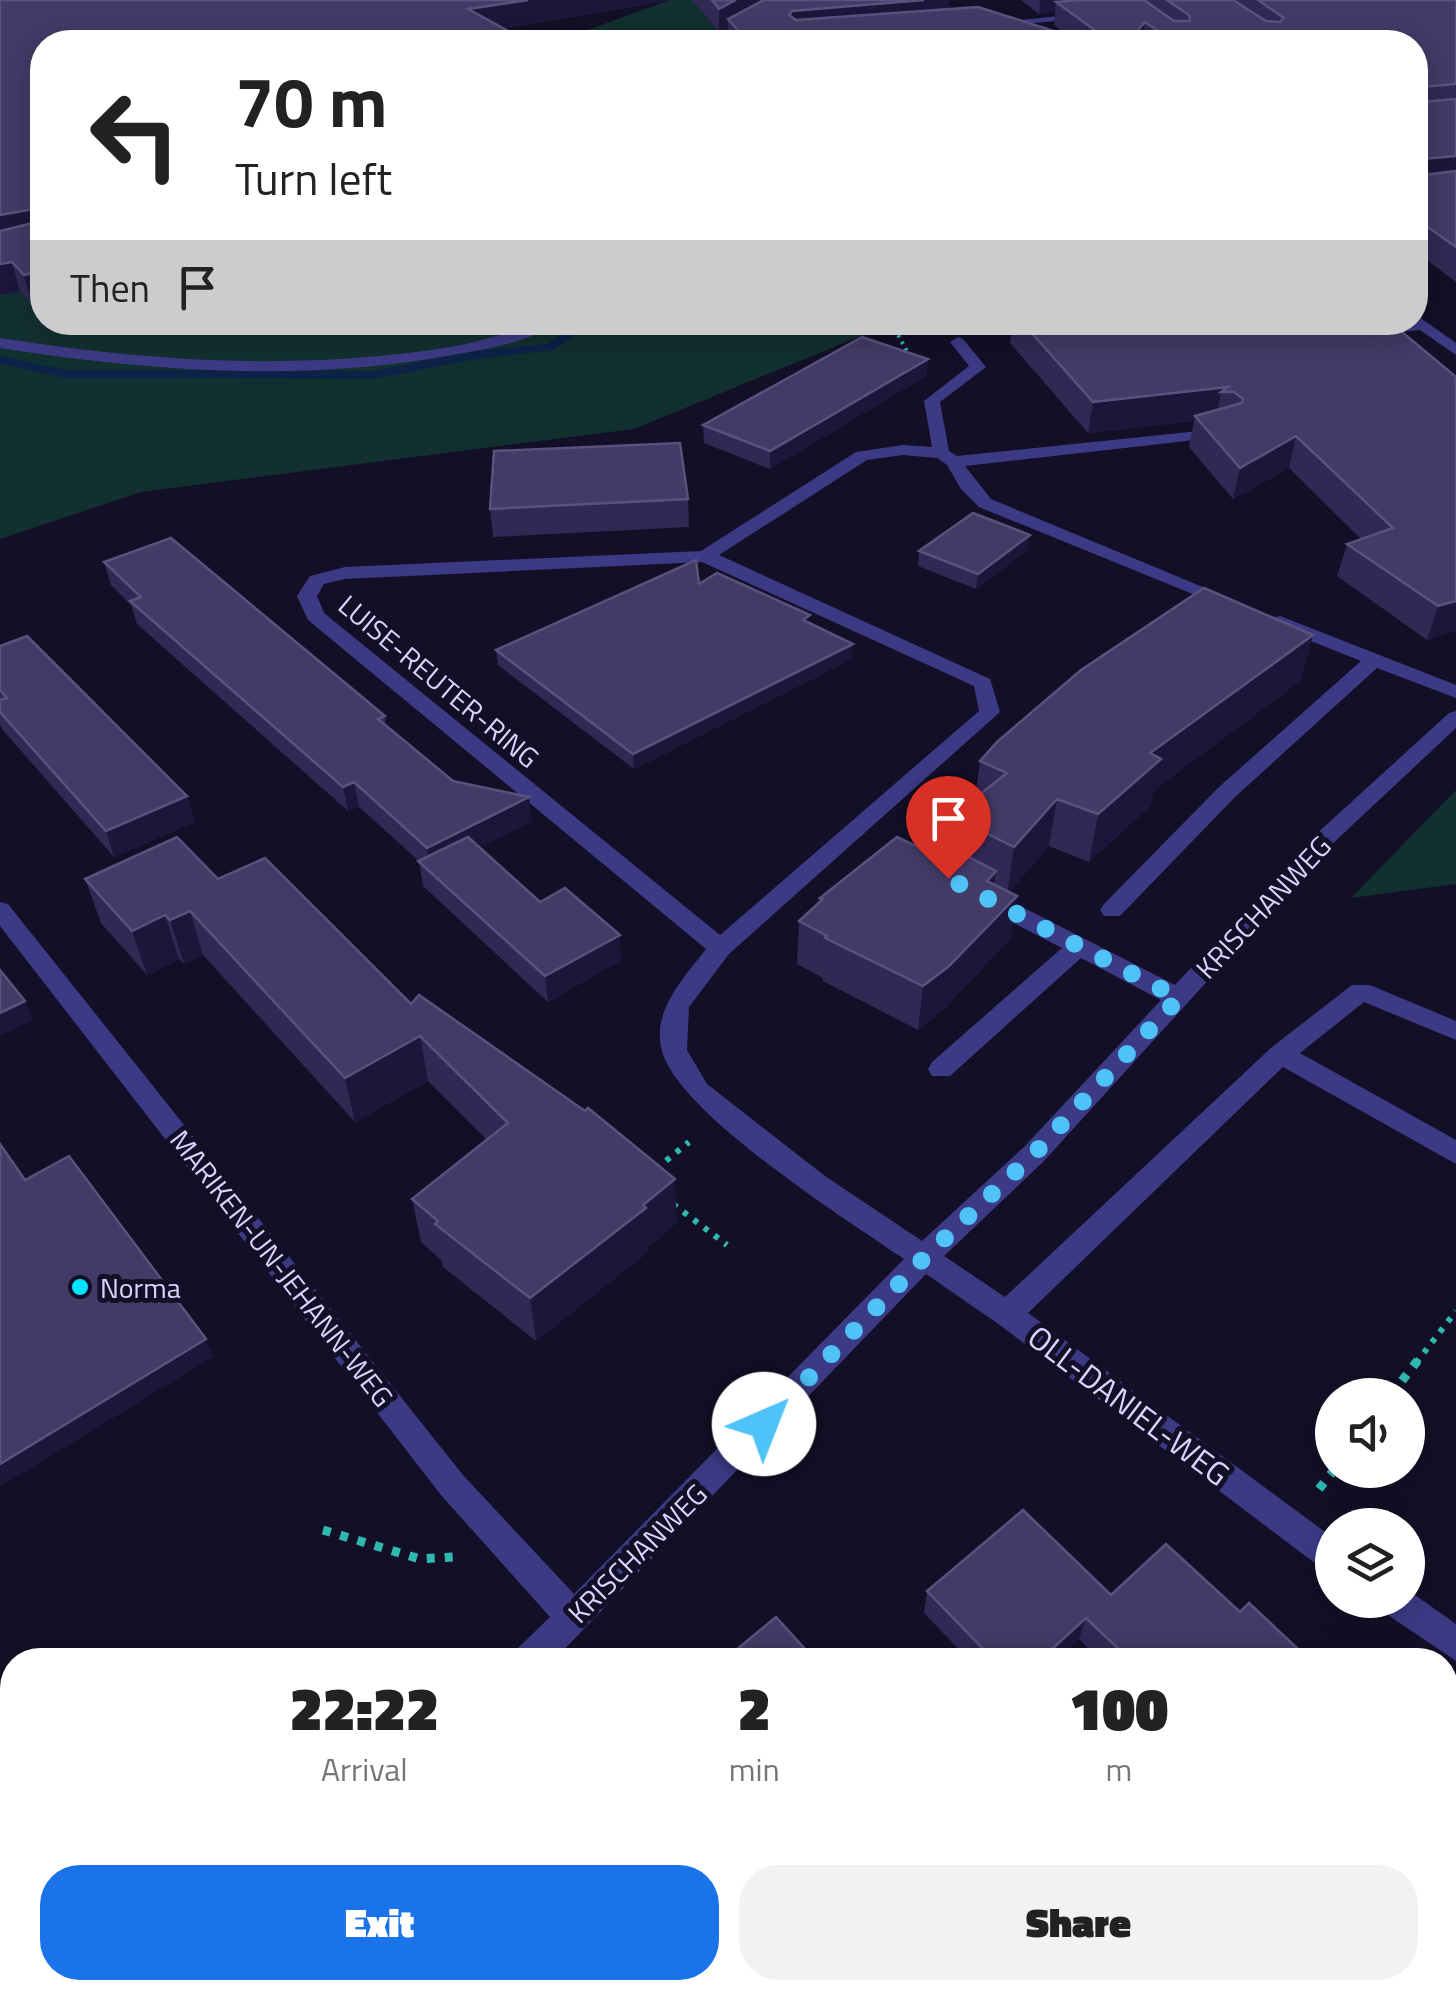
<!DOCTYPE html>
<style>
:root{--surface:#fff;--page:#f2f2f2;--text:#222;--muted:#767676;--accent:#1a73e8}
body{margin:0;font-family:"Titillium Web",sans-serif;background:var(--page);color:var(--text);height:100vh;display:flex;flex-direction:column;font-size:38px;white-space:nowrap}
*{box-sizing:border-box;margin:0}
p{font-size:32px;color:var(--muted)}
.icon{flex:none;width:55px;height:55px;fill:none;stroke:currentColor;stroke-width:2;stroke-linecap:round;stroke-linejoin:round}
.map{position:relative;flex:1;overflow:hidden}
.details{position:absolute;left:0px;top:1648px;width:1458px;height:352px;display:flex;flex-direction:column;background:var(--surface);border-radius:40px 40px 0 0;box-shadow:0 5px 25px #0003}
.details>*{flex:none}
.guide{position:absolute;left:30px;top:30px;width:1398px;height:305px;border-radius:40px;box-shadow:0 5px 25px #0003;background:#fff;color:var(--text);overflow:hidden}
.controls{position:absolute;left:1315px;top:1378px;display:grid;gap:20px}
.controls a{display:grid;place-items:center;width:110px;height:110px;border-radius:50%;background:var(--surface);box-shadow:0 5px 25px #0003;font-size:50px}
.pin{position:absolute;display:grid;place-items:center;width:85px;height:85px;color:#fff;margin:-102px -42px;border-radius:50% 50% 50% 0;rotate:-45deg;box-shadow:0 0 10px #0007}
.pin .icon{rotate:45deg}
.me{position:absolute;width:110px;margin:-55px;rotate:44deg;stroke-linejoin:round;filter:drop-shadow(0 0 8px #0008)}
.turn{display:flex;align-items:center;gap:35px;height:210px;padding:0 40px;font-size:45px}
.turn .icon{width:130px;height:130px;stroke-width:2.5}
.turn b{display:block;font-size:70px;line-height:85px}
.then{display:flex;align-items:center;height:95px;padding:0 40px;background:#0003;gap:20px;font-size:38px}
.eta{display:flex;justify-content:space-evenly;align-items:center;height:170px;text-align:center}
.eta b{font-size:60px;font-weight:800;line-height:70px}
.cta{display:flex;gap:20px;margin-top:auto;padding:20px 40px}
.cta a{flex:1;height:115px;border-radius:40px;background:var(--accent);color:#fff;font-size:40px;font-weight:800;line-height:115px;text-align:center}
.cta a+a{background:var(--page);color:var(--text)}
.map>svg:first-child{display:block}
</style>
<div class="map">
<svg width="1456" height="1998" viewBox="0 0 1456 1998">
<rect width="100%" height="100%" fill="#130f26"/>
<g fill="#12302f">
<polygon points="0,0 343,0 475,32 571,36 670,0 800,0 716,42 42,42 42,322 892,323 634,429 141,492 0,539"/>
<polygon points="1456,790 1456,884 1351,898"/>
</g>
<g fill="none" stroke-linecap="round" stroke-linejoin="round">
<g fill="#0c2248" fill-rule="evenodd">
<polygon points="769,0 780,0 696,42 686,42"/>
<polygon points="581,322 596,322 553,350 475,359 374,379 66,378 0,364 0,356 66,370 374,371 475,351 546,344"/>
</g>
<polyline stroke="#2fb8b0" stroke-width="4" stroke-dasharray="2.5 5" stroke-linecap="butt" points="891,322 909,355"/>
<g stroke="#2fb8b0" stroke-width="6" stroke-dasharray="5 8" stroke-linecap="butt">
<polyline points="656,1169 689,1142"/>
<polyline points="673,1204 727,1245"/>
<polyline points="1416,1363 1456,1311"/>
</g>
<g stroke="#2fb8b0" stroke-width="9" stroke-dasharray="8 10" stroke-linecap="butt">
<polyline points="1391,1395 1418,1360"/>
<polyline points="1319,1489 1334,1470"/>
<polyline points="323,1530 420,1559 453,1557"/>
</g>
<g fill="#3d3a85" fill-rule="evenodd">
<polygon points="787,0 800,0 721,42 709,42"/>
<polygon points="1088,13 1092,18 988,27 983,24"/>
<polygon points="1415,314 1456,343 1456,355 1420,330 1364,336 1356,331 1364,326 1415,322"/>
<path d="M 535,322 L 556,322 C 532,341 493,348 463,353 C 309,383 154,372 0,348 L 0,338 C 127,358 251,368 379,356 C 432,351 486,344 535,322 Z"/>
<path d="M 958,337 L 963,339 L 986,367 L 940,402 L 949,451 L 957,456 L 1228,428 L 1228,436 L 1222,437 L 965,466 L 991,499 L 1239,602 L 1229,608 L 1222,606 L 979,507 L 961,489 L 947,465 L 937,458 L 903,455 L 867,460 L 719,555 L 990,679 L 1000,712 L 729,954 L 689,1007 L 687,1050 L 707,1084 L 825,1176 L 922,1241 L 1024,1147 L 1161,1000 L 1081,958 L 950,1076 L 932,1076 L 928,1069 L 932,1062 L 1062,948 L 977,904 L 973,898 L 977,892 L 993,892 L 1175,985 L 1313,837 L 1449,713 L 1456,711 L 1456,728 L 1329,847 L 1044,1161 L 944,1256 L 1005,1297 L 1272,1047 L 1352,985 L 1370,985 L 1456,1021 L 1456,1040 L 1364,1002 L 1300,1053 L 1456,1140 L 1456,1164 L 1283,1067 L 1028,1313 L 1332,1537 L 1332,1571 L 1320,1567 L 997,1323 L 926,1274 L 554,1660 L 513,1660 L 518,1648 L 550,1617 L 441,1495 L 0,926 L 0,902 L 8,904 L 463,1475 L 574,1594 L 904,1259 C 848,1221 678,1113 662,1051 C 651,1011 684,978 706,949 L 308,620 L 297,596 L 310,576 L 345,567 L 701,551 L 856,452 L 903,445 L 932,447 L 924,401 L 969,366 L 950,342 ZM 702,562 L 974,686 L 979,711 L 720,935 L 324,613 L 317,596 L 324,584 L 345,579 Z"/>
<polygon points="1280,616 1456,685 1456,698 1377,668 1235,797 1120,916 1104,916 1100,910 1104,904 1219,787 1361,661 1273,626 1273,618"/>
<polygon points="1408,1590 1456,1624 1456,1661 1382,1611 1377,1600 1408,1600"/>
<polygon points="94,1988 142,1988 138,1998 89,1998"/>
<polygon points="658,1988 701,1988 706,1998 662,1998"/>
</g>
</g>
<g fill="#312854">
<polygon points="0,0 673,0 503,28 42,42 42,302 32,304 20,291 0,295"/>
<polygon points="692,0 949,0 948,10 1068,36 1054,25 1055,12 1039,14 1021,0 1456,0 1456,282 1415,251 1415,42 728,42 728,28 719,32"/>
<polygon points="1005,322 1390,322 1456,377 1456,630 1427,640 1337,576 1347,544 1361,539 1289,468 1233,499 1189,447 1194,421 1088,433 1010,343 1011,333 1005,325"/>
<polygon points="928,359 926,376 770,469 704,443 703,425"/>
<polygon points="688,499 689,527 493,537 490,509"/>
<polygon points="1028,550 976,589 918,566 919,551"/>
<polygon points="104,562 385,716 386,726 453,781 532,821 480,847 540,902 621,960 548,1002 423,886 419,861 359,807 348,811 137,624 131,605 111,585"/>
<polygon points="699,584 810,623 852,659 634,769 498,665 496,650"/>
<polygon points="1313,635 1300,681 1154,790 1150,806 1089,862 1049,846 1009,892 1017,896 1010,939 944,1009 918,1030 823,981 823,978 797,964 799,921 819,903 820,898 918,847 948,846 952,816 975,798 980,761"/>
<polygon points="0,646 187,796 195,822 114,857 2,729 0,724"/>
<polygon points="85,879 218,879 411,1004 677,1222 648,1247 648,1252 536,1341 443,1267 442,1261 421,1242 412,1199 486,1139 428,1081 355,1122 203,955 184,964 179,959 147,975 101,923"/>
<polygon points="927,1591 1111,1595 1240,1612 1297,1648 1290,1660 1100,1660 1079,1639 1057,1660 969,1660 924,1613"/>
<polygon points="898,1989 1092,1998 896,1998"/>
</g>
<g fill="#1d163a">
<polygon points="528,0 673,0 470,33 468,9"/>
<polygon points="736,0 779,0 728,19 728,28 719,32 719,9"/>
<polygon points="924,0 949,0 947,21 788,39 789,15 792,11"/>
<polygon points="1040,0 1120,0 1056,2 1055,12 1039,14"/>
<polygon points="1145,22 1142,42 1128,42"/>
<polygon points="510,32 511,42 474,42 473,39"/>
<polygon points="1456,156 1456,182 1415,186 1419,163 1422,159"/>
<polygon points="34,209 41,236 0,245 0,215"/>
<polygon points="12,262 20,291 0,295 0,264"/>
<polygon points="42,271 42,302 32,304 24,275"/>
<polygon points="928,359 926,376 770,469 770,451"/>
<polygon points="1228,387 1221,392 1216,418 1195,416 1194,421 1088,433 1093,402"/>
<polygon points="1296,436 1289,468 1233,499 1240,468"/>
<polygon points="1030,535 1028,550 976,589 978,574"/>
<polygon points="1456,601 1456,630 1427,640 1438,606"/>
<polygon points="1313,635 1300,681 1154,790 1150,806 1089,862 1098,814 1150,753"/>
<polygon points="853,644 852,659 634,769 633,754"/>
<polygon points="354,782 359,807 348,811 343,787"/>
<polygon points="187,796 195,822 114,857 106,831"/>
<polygon points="529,797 532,821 430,872 427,848"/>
<polygon points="1057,799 1049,846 1007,895 1014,847"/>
<polygon points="996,871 990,914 987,881"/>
<polygon points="1017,896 1010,939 944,1009 918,1030 923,986"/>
<polygon points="190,911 203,955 184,964 170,920"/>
<polygon points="165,915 179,959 147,975 132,931"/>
<polygon points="620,935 621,960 548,1002 545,976"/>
<polygon points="25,1001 33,1020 0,1036 0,1013"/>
<polygon points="420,1036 428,1081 355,1122 345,1078"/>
<polygon points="675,1179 677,1222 648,1247 648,1252 536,1341 530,1298"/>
<polygon points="206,1339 213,1357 0,1487 0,1464"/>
<polygon points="1086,1618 1079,1639 1057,1660 1040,1660"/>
</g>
<g fill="#433a66" stroke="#5a527e" stroke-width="2.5">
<polygon points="0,0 528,0 468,9 510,32 473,39 481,42 42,42 42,271 24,275 12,262 0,264 0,231 37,222 38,212 34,209 0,215"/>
<polygon points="712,0 736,0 719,9"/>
<polygon points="764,0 924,0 792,11 789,15 796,20 978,7 1089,42 748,42 728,19"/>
<polygon points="1079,0 1144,0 1174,21 1190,21 1189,15 1167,0 1233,0 1266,21 1280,22 1284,18 1258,0 1456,0 1456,84 1421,87 1418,91 1422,102 1456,99 1456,156 1422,159 1419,163 1423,175 1456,171 1456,247 1415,218 1415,42 1174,42 1145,22 1128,42 1111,42 1056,2"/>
<polygon points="1022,322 1221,322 1225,326 1256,322 1390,322 1456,377 1456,601 1438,606 1347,544 1393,528 1296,436 1240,468 1195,416 1242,403 1243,399 1234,392 1221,392 1228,387 1093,402"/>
<polygon points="862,337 928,359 770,451 703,425"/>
<polygon points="680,443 688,499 490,509 494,451"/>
<polygon points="973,513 1030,535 978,574 919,551"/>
<polygon points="171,538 385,716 378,719 453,781 529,797 427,848 354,782 343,787 130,601 141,597 104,562"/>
<polygon points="696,560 699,584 717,573 810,615 803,620 853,644 633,754 496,650"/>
<polygon points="1204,588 1313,635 1150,753 1161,759 1098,814 1057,799 1014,847 952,816 1007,773 980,761 997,742 1081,670"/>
<polygon points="27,636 187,796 106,831 0,712 0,700 7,698 0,690 0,646"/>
<polygon points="177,837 218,879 265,858 411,1004 419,995 585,1111 588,1108 675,1179 643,1205 646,1208 530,1298 435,1224 438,1221 412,1199 508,1123 420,1036 345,1078 190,911 170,920 165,915 132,931 85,879"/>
<polygon points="468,837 540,902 565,888 620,935 545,976 418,861"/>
<polygon points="897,837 918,847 930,837 996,871 987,881 1017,896 949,966 923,986 825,938 827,936 799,921 823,899 820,898"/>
<polygon points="0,970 25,1001 0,1013"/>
<polygon points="0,1144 25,1180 69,1156 206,1339 0,1464"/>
<polygon points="1023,1510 1111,1595 1166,1544 1240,1612 1249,1603 1297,1648 1285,1660 1130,1660 1086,1618 1040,1660 994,1660 927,1591"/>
<polygon points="776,1617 815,1660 724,1660"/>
<polygon points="899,1988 1083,1988 1092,1998 905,1998 898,1989"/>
</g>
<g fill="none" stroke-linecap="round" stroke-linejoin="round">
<polyline stroke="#4fc3f7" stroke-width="18" stroke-dasharray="0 32.4" points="764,1424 924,1258 1034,1154 1179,998 948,878"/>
</g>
<circle fill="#00e5ff" stroke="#130f26" stroke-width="4" cx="80" cy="1287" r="10"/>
<g text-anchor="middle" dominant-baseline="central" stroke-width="10" stroke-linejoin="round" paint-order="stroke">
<g font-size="28" fill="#d9d4ff" stroke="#130f26">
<text transform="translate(439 681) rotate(40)">LUISE-REUTER-RING</text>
<text transform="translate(1263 907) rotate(-47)">KRISCHANWEG</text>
<text transform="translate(282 1268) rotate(52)">MARIKEN-UN-JEHANN-WEG</text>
<text transform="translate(637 1553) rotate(-45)">KRISCHANWEG</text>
</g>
<g font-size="28" fill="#d9d4ff" stroke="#130f26" text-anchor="start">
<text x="100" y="1287">Norma</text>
</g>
<g font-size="32" fill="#d9d4ff" stroke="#130f26">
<text transform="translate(1129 1405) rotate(37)">OLL-DANIEL-WEG</text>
</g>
</g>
</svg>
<div class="controls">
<a><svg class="icon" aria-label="sound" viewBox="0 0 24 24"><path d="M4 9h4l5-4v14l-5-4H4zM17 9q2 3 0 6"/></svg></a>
<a><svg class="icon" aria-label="layers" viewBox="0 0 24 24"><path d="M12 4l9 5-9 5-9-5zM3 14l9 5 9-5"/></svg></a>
</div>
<div class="pin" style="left:948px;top:878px;background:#d93025"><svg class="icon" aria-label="arrive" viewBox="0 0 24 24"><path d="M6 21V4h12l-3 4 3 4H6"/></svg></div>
<svg class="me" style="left:764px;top:1424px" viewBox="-20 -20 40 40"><circle r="19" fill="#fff"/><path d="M0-13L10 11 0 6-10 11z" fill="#4fc3f7"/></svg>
<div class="guide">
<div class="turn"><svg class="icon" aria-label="left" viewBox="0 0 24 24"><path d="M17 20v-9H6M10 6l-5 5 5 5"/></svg><div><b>70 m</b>Turn left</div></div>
<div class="then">Then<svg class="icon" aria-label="arrive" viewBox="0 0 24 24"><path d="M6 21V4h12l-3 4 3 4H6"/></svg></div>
</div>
<section class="details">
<div class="eta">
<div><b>22:22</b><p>Arrival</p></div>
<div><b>2</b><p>min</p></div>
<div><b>100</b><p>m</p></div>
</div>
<div class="cta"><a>Exit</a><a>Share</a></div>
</section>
</div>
